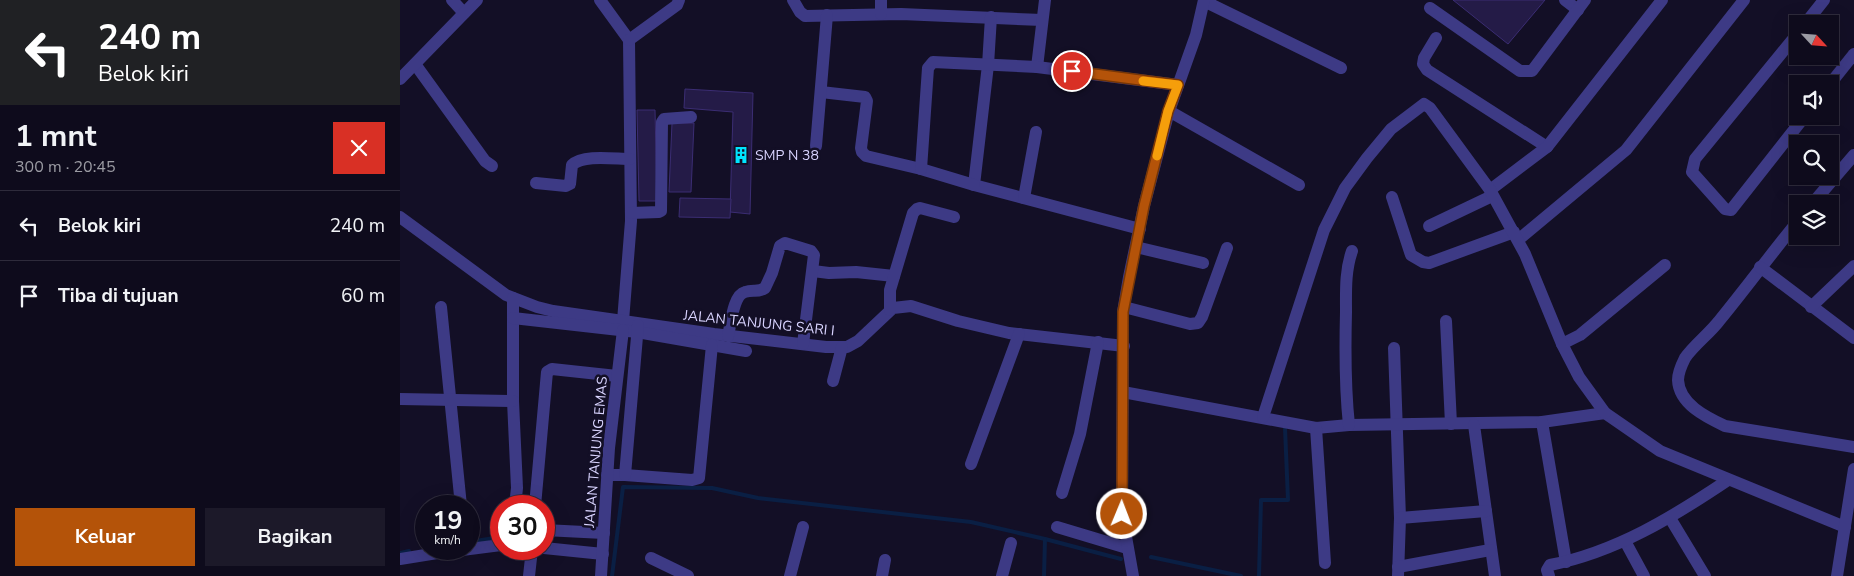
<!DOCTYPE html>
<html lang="id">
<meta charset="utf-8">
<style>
:root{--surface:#0e0b1c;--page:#1c1929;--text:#f1f3f6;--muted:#9b9ba3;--line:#2e2b3b;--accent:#b45309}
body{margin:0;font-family:"Nunito Sans",sans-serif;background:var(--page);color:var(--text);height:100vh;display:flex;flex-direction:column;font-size:19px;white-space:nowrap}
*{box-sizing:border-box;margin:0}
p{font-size:16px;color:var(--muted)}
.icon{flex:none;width:28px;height:28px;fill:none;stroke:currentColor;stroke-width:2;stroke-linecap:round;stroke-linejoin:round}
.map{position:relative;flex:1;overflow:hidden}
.panel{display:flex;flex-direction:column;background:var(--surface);width:400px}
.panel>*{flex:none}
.top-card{background:#202124;color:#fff;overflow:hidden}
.needle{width:32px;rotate:116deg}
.fabs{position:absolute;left:1389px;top:15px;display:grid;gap:10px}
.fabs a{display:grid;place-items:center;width:50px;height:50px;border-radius:0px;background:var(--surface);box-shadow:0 5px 20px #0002,0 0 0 1px var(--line);font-size:25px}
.speed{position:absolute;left:15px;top:495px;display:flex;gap:10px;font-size:25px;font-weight:700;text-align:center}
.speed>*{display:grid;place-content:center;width:65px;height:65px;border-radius:50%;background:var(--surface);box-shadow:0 5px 20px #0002,0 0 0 1px var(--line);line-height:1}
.speed small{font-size:12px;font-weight:400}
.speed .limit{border:8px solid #d22;background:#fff;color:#111}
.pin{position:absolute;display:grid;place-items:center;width:42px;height:42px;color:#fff;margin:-21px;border:2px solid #fff;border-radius:50%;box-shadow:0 1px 5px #0007}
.me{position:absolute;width:55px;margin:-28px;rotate:1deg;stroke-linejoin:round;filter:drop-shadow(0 0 4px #0008)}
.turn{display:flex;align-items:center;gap:18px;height:105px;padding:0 15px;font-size:22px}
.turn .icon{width:65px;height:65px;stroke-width:2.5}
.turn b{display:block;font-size:35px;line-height:42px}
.round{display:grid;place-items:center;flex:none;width:52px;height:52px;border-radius:0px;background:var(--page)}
.overview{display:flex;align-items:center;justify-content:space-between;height:85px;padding:0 15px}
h1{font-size:30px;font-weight:700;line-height:38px}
.cta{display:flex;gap:10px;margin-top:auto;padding:10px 15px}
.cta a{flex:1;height:58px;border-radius:0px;background:var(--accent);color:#fff;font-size:20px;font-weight:700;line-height:58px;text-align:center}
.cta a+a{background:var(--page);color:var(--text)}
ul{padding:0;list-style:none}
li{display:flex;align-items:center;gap:15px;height:70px;padding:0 15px;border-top:1px solid var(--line)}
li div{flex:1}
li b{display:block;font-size:19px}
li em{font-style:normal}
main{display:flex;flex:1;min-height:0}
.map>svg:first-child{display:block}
</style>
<main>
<section class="panel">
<div class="top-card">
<div class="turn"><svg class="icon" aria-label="left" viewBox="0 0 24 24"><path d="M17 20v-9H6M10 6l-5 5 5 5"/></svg><div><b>240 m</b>Belok kiri</div></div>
</div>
<div class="overview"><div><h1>1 mnt</h1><p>300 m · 20:45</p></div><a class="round" style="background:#d93025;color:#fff"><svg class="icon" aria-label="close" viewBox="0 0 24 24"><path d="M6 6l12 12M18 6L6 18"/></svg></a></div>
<ul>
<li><svg class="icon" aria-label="left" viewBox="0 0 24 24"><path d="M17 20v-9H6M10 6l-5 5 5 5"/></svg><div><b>Belok kiri</b></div><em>240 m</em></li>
<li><svg class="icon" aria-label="arrive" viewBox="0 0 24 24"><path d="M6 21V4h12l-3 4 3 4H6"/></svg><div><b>Tiba di tujuan</b></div><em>60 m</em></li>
</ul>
<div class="cta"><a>Keluar</a><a>Bagikan</a></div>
</section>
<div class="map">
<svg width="1454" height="576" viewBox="0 0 1454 576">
<rect width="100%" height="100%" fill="#130f26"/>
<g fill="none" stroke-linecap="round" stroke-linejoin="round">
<g stroke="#0a1f44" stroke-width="4">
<polyline points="69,542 101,537"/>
<polyline points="0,553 9,551"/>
<polyline points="751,557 841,576"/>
<polyline points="212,576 223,487 312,488 358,498 571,522 645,539 721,559"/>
<polyline points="644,576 645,539"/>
<polyline points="859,576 861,500 888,500 885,428"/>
</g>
</g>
<g fill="#241b47" stroke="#3b2d73">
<polygon points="1053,0 1145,0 1108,44"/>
<polygon points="285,89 353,93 350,214 330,212 333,112 284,108"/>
<polygon points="237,110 255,110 257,201 239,201"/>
<polygon points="272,123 294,123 291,192 269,192"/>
<polygon points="280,198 331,199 330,218 279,217"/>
</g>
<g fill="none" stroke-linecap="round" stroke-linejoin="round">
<g stroke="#3d3a85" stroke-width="12">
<polyline points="52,0 64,13"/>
<polyline points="200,0 229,40 231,221 223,321"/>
<polyline points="393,0 400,12 405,16 501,14 642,20"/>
<polyline points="1165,0 1178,10"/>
<polyline points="804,1 941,68"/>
<polyline points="1030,8 1120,71 1132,71 1185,0"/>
<polyline points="481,14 481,0"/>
<polyline points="591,17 588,65 574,185 740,229"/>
<polyline points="1405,24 1424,0"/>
<polyline points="1398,33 1295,159 1292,172 1325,209 1331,210 1405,116"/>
<polyline points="1036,38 1024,58 1023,64 1027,70 1147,147"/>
<polyline points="229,40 277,5 279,0"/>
<polyline points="15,64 85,161 92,166"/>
<polyline points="637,67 645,0"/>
<polyline points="0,79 77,0"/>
<polyline points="1430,84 1454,54"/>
<polyline points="421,92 465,97 467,101 461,148 462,152 466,156 521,169 574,185"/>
<polyline points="769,111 899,185"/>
<polyline points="416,146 427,15"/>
<polyline points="521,169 528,68 533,62 637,67 778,85"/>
<path d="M 136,183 L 166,186 L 170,184 L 172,165 C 183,154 215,159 230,159"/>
<polyline points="1090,190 1147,147 1262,0"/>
<polyline points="992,197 1011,255 1023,262 1029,263 1114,232"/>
<polyline points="624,198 636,132"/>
<polyline points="1412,204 1454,155"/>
<polyline points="231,213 259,212 261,211 262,122 264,119 291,117"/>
<polyline points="0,217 106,295 137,307 153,311 314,334 426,347 447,347 458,341 493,308 511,306 558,321 609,333 724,346"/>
<path d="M 1398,221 C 1371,254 1346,288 1319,321 C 1309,334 1294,345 1285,358 C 1282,364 1278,373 1278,380 C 1279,404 1306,417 1325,426 L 1454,447"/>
<polyline points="1029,226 1092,196"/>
<polyline points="1118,240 1226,150 1344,0"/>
<polyline points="736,247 803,263"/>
<polyline points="1360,267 1454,338"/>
<polyline points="413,271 429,273 456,272 494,276"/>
<polyline points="113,298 113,401 117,488 115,506"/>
<polyline points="41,307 61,506"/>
<polyline points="724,307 790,324 798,323 802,317 827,248"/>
<polyline points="1411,307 1454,266"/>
<polyline points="490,310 490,290 513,213 517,209 520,208 554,217"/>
<polyline points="113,318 237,332 346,351"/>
<polyline points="1046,321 1051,424"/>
<path d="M 328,336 C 331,324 333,295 345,292 C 353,289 358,293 365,288 L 372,273 L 380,246 L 385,243 L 411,251 L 414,255 L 403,344"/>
<polyline points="1162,344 1180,335 1265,265"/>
<polyline points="994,348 1000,518 998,576"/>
<polyline points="433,381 442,347"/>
<polyline points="723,392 916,428 949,425 1142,422 1205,413 1260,451 1445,527"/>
<polyline points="0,399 113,401"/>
<polyline points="863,417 924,230 945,188 967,158 991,129 1024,104 1030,108 1090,190 1125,254 1162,344 1179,377 1205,413"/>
<polyline points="1142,422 1166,562"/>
<path d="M 949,425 C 945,388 945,350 946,312 C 946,291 945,271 952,251"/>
<polyline points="1074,425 1095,576"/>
<polyline points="916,428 925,563"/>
<polyline points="571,464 619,334"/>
<polyline points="207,475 225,475 292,480 299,478 312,345"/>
<polyline points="225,475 238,325"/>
<polyline points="662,493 680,434 698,342"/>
<polyline points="135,506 147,372 152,369 217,376"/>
<polyline points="1000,518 1086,511"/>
<polyline points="1270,518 1305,576"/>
<polyline points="657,527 727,548"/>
<polyline points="144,530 204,533"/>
<polyline points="1225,541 1244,576"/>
<polyline points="144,548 203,554"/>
<polyline points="62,550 101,545"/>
<polyline points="251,558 288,576"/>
<polyline points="0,559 62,549"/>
<polyline points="998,567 1090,550"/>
<polyline points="129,576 132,549"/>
<polyline points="201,576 209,448 223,330"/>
<polyline points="390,576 403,527"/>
<polyline points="482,576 485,560"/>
<polyline points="602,576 611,543"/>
<polyline points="733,576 722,514 723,312 729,277 744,206 769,111 796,35 804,0"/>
<path d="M 1149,576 L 1147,570 L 1150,565 C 1216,552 1273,517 1328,480"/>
<polyline points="1437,576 1454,469"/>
</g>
</g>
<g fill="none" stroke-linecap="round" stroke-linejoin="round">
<g stroke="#753606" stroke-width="12">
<polyline id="route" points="672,71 778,85 768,111 744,206 723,312 722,514"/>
</g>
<use href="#route" stroke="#b45309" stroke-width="9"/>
<polyline stroke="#f59e0b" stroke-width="9" points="743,81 778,85 768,111 757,156"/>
</g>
<defs>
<g id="building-bare" transform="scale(1.35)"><path d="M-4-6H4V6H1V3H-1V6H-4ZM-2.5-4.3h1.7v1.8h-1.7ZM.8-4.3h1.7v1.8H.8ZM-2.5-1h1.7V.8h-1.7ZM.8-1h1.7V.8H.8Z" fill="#00e5ff" stroke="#130f26" stroke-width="2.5" paint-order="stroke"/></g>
</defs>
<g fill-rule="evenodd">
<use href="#building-bare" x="341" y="155"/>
</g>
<g text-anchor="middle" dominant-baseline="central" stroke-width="5" stroke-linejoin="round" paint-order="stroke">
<g font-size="14" fill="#d9d4ff" stroke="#130f26" text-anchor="start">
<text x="355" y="155">SMP N 38</text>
</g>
<g font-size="14" fill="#d9d4ff" stroke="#130f26">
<text transform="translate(359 323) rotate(6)">JALAN TANJUNG SARI I</text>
<text transform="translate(196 452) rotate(-85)">JALAN TANJUNG EMAS</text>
</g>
</g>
</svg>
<div class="fabs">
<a><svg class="needle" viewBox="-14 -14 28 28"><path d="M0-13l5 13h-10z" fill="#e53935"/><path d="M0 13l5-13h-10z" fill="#9b9ba3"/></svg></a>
<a><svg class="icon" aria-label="sound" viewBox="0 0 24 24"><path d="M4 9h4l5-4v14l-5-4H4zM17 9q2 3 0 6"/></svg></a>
<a><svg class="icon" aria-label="search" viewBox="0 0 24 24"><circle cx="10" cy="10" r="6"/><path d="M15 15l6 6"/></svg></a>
<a><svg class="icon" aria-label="layers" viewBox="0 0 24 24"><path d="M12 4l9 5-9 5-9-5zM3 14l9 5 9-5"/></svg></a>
</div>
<div class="speed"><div>19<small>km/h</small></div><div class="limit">30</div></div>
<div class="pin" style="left:672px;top:71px;background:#d93025"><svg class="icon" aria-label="arrive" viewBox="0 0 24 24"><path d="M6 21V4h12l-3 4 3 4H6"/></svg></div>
<svg class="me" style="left:722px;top:514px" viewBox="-20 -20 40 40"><circle r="17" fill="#b45309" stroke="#fff" stroke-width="3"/><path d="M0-11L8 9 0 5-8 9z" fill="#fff"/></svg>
</div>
</main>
